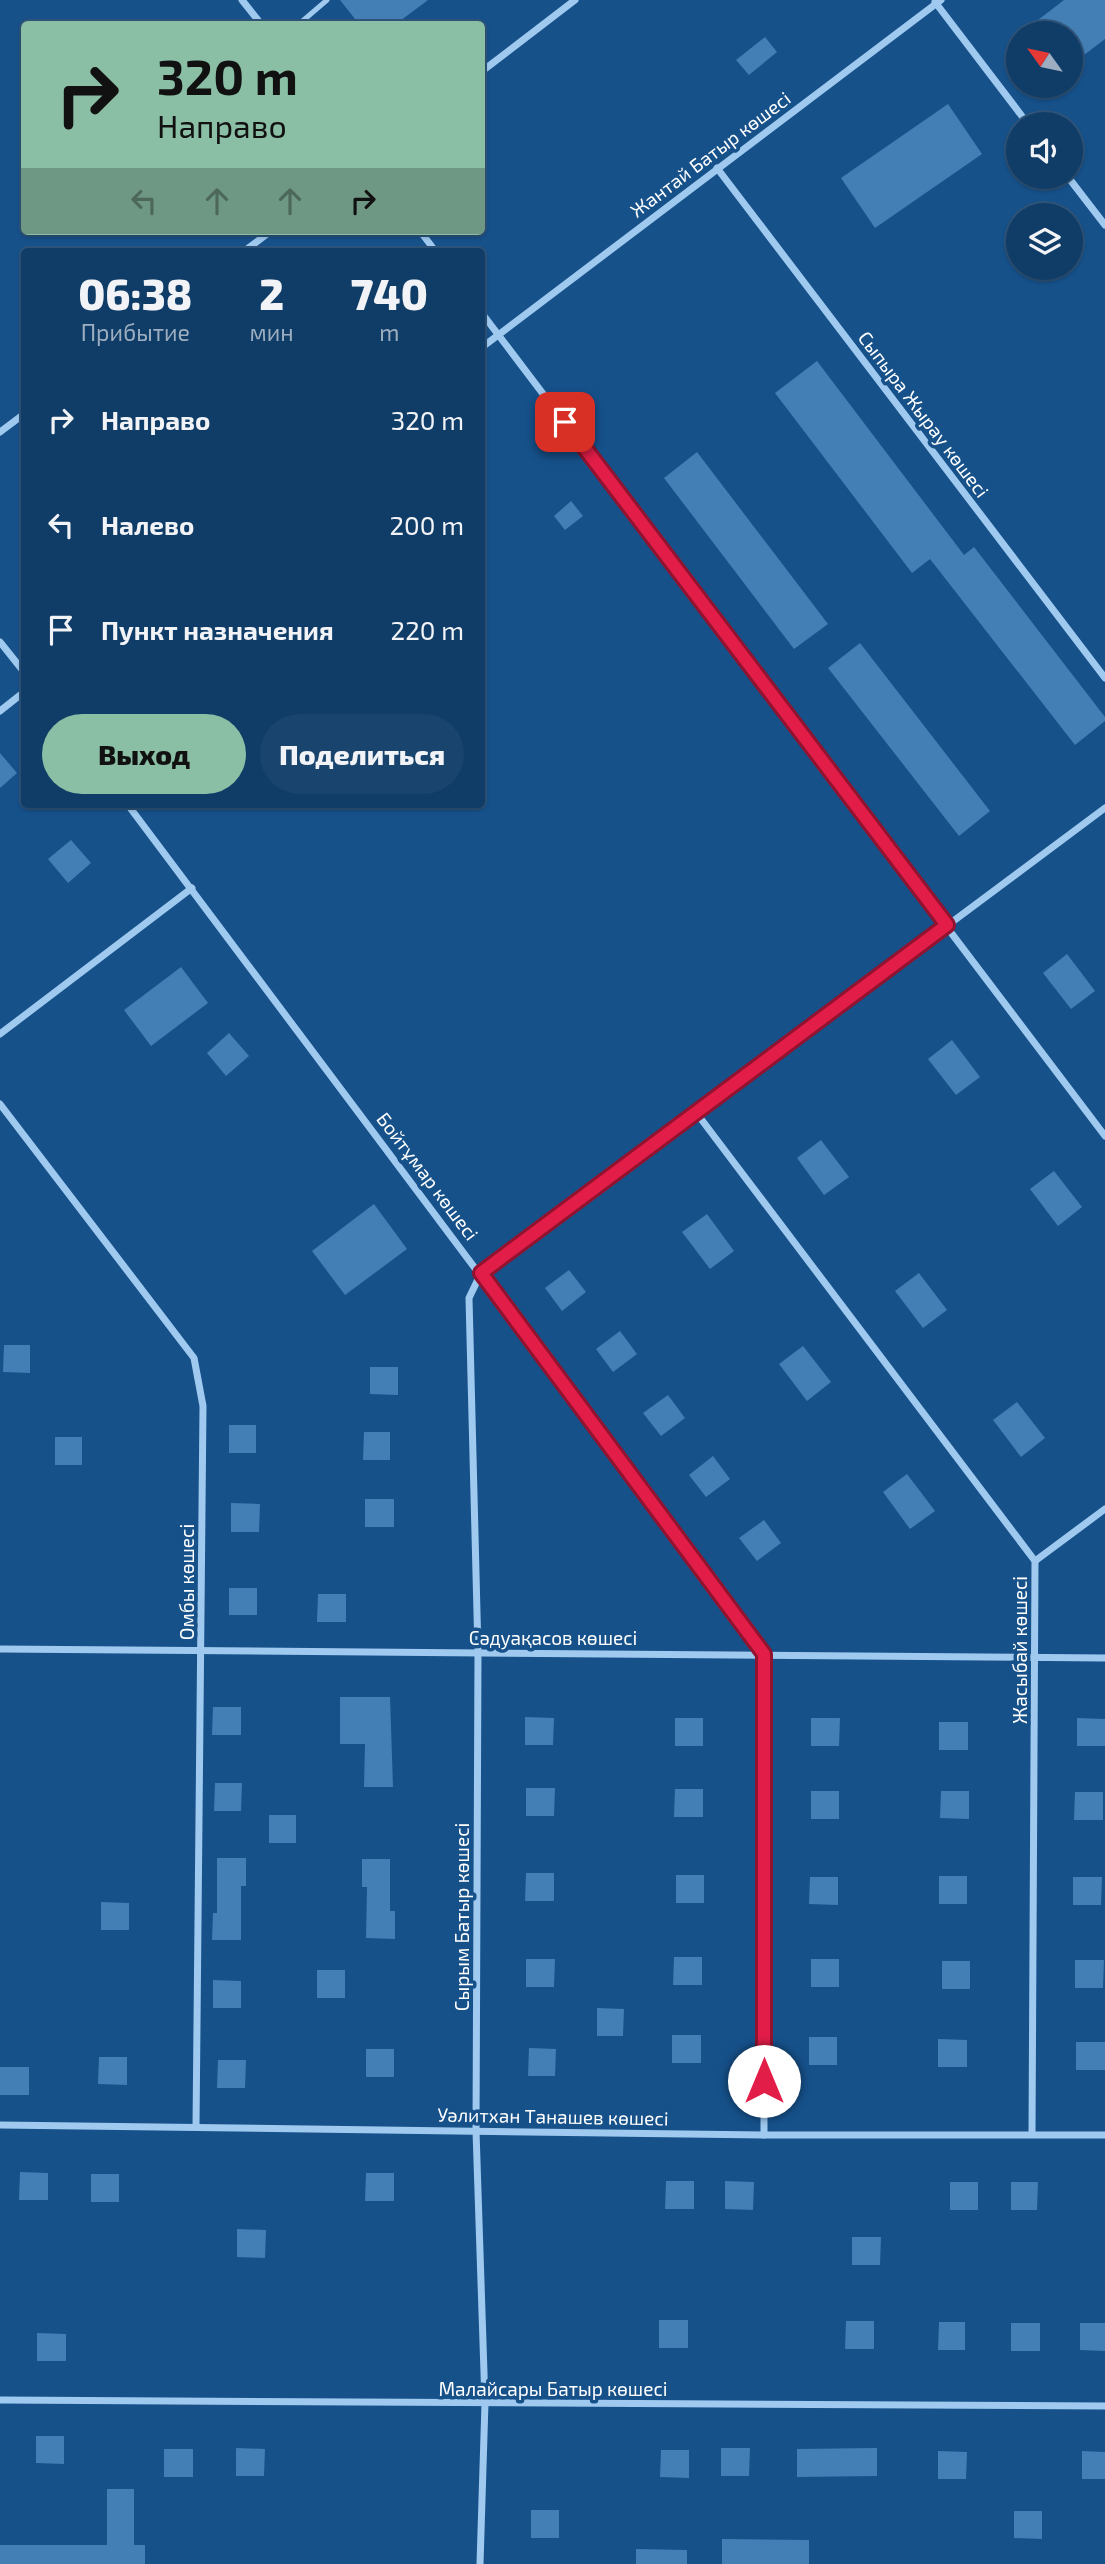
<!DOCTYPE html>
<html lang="ru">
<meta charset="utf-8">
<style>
:root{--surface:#103d68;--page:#19446e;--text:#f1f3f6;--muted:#9caec0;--line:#30567c;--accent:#8abfa5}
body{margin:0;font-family:"Exo 2",sans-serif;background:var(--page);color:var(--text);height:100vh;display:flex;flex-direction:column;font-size:26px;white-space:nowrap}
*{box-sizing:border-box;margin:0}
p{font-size:23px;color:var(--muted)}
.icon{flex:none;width:38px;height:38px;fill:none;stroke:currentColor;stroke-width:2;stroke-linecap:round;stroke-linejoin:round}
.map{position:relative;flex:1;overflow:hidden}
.drawer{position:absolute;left:21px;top:248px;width:464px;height:560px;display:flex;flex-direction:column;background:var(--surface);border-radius:7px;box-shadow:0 2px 5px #0004,0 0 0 2px var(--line)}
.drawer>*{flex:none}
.hud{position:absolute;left:21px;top:21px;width:464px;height:214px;border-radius:7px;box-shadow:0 2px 5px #0004,0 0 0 2px var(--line);background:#8abfa5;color:#111;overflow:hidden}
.needle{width:46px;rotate:303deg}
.controls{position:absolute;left:1006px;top:21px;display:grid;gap:14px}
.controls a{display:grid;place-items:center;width:77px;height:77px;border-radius:50%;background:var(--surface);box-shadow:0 2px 5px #0004,0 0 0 2px var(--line);font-size:35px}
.pin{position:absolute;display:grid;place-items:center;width:60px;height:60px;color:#fff;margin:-30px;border-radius:14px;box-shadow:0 4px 10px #0006}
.me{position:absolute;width:77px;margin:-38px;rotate:0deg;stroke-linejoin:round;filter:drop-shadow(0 0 5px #0008)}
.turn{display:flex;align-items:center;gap:24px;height:147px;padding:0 21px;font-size:32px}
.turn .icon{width:91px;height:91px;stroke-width:2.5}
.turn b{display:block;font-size:49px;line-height:60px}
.lanes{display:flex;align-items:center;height:66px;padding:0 21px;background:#0003;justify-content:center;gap:35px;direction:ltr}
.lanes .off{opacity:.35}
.eta{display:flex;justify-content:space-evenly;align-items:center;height:119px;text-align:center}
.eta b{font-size:42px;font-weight:800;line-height:49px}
.primary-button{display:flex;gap:14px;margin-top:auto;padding:14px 21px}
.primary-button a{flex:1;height:80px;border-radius:42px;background:var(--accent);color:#111;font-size:28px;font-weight:800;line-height:80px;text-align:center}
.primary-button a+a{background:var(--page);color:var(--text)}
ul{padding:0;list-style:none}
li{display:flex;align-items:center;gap:21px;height:105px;padding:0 21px}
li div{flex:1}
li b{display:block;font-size:26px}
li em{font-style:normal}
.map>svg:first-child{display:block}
</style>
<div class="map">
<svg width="1105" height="2564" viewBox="0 0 1105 2564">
<rect width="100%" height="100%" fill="#16518a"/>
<g fill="#437eb5">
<polygon points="340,0 428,0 396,24 359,24"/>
<polygon points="1064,0 1105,0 1105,39 1071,65 1071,33 1048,33 1038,20"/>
<polygon points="765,37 777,52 749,75 736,60"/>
<polygon points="948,104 982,154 875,228 841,178"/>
<polygon points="817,361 964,555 974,547 1105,717 1105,721 1075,745 930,559 912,573 775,393"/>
<polygon points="697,452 828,624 794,649 664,478"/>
<polygon points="571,501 583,516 565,530 554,516"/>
<polygon points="860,643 990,811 959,836 828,668"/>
<polygon points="0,753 17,773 0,788"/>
<polygon points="71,840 91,863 68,883 48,859"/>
<polygon points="1067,954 1095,991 1071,1009 1043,973"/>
<polygon points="181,967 208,1003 151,1046 124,1010"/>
<polygon points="229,1033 249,1056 226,1076 207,1053"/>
<polygon points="952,1040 980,1077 956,1095 928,1059"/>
<polygon points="821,1140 849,1177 824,1195 797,1158"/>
<polygon points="1054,1171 1082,1207 1058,1226 1030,1189"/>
<polygon points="374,1204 407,1249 345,1295 312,1251"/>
<polygon points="707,1214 734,1251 710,1269 682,1232"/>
<polygon points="569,1270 586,1292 562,1311 545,1288"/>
<polygon points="919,1273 947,1310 923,1328 895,1291"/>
<polygon points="620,1331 637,1354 613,1372 596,1349"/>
<polygon points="4,1345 30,1345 30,1373 3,1372"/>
<polygon points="803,1346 831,1382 807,1401 779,1364"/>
<polygon points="370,1367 398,1367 398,1395 370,1394"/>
<polygon points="668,1395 685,1418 661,1436 643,1413"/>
<polygon points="1017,1402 1045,1438 1021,1457 993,1420"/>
<rect x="229" y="1425" width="27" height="28"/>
<polygon points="364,1432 390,1432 390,1460 363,1460"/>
<rect x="55" y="1437" width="27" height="28"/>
<polygon points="713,1456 730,1479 706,1497 689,1475"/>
<polygon points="907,1474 935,1511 910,1529 883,1492"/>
<rect x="365" y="1499" width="29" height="28"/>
<polygon points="231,1503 260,1504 259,1532 231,1532"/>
<polygon points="764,1520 781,1543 757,1561 739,1538"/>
<rect x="229" y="1588" width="28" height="27"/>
<polygon points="318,1594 346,1594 346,1622 317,1622"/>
<polygon points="340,1697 390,1697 393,1787 364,1787 365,1744 340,1744"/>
<polygon points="213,1707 241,1707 241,1735 212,1735"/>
<polygon points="525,1717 554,1718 553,1745 525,1745"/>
<rect x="675" y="1718" width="28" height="28"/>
<polygon points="811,1718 840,1718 839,1746 811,1746"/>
<polygon points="1077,1718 1105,1719 1105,1746 1077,1746"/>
<rect x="939" y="1722" width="29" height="28"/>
<polygon points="215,1783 242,1783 241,1811 214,1811"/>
<polygon points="526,1788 555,1788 554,1816 526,1816"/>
<polygon points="675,1789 703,1789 703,1817 674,1817"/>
<rect x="811" y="1791" width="28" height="28"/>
<polygon points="941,1791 969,1791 969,1819 940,1818"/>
<polygon points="1075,1792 1103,1792 1103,1820 1074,1820"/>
<rect x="269" y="1815" width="27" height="28"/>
<polygon points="217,1858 246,1858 246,1886 241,1886 241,1940 212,1940 213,1913 217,1913"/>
<polygon points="362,1859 390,1859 390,1911 395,1911 395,1939 366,1938 367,1887 362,1887"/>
<polygon points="526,1873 554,1873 554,1901 525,1901"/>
<rect x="676" y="1875" width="28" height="28"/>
<rect x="939" y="1876" width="28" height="28"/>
<polygon points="810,1877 838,1877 838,1905 809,1904"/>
<polygon points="1073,1877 1102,1877 1101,1905 1073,1905"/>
<polygon points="101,1902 129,1903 129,1930 101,1930"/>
<polygon points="674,1957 702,1957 702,1985 673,1985"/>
<polygon points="526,1959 555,1959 554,1987 526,1987"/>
<rect x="811" y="1959" width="28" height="28"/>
<polygon points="1075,1960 1104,1960 1103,1988 1075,1988"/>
<rect x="942" y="1961" width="28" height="28"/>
<rect x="317" y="1970" width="28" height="28"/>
<polygon points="213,1980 241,1981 241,2008 213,2008"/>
<polygon points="597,2008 624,2009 623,2036 597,2036"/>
<rect x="672" y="2035" width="29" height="28"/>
<rect x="809" y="2037" width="28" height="28"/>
<polygon points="938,2039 967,2040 967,2067 938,2067"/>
<rect x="1076" y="2042" width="29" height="28"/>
<polygon points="529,2048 556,2049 555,2076 528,2076"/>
<rect x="366" y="2049" width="28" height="28"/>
<polygon points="99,2057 127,2057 127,2085 98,2084"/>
<polygon points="218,2060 246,2060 245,2088 217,2088"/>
<rect x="0" y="2067" width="29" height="28"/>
<polygon points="20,2172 48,2173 48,2200 19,2200"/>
<polygon points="366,2173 394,2173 394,2201 365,2201"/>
<rect x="91" y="2174" width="28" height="28"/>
<polygon points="666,2181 694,2181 694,2209 665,2209"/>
<polygon points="725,2181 754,2182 753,2210 725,2209"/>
<rect x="950" y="2182" width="28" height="28"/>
<polygon points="1011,2182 1038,2182 1037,2210 1011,2210"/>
<polygon points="237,2229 266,2230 265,2258 237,2257"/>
<polygon points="852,2237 881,2237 880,2265 852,2265"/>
<rect x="659" y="2320" width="29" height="28"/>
<polygon points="846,2321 874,2321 874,2349 845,2349"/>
<polygon points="939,2322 965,2322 965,2350 938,2350"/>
<rect x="1011" y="2323" width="29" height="28"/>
<polygon points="1080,2323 1105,2323 1105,2351 1080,2350"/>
<polygon points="37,2333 66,2334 66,2361 37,2361"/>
<polygon points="36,2436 64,2436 64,2464 36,2463"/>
<polygon points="236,2448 265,2449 264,2476 236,2476"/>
<polygon points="721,2448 750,2448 749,2476 721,2476"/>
<polygon points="877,2448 877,2476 797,2477 797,2449"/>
<rect x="164" y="2449" width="29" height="28"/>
<polygon points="661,2450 689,2450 689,2478 660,2477"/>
<polygon points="938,2451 967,2452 966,2479 938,2479"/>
<polygon points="1082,2451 1105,2452 1105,2479 1082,2479"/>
<polygon points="107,2489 134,2489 134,2545 145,2545 145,2564 0,2564 0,2545 107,2545"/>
<rect x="531" y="2510" width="28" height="28"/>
<polygon points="1014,2511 1042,2511 1042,2539 1014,2538"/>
<polygon points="722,2539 809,2540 809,2564 722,2564"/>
<polygon points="636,2549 687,2550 687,2564 636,2564"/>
</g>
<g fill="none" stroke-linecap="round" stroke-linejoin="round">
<polyline stroke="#9fc9ef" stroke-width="5" points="299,24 327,0"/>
<g stroke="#9fc9ef" stroke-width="7">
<polyline points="242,0 261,24"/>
<polyline points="935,2 1028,124"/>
<polyline points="481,72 575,0"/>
<polyline points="717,168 1105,678"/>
<polyline points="1068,177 1105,225"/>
<polyline points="420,231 436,252"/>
<polyline points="243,252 271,231"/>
<polyline points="481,312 1105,1136"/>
<polyline points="481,348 941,0"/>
<polyline points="0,432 24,414"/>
<polyline points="0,642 24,672"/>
<polyline points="0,711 24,692"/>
<polyline points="128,805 764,1654 764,2135"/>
<polyline points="0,1034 192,888"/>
<polyline points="0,1104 194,1358 203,1406 196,2127"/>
<polyline points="695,1111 1035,1561 1032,2134"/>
<polyline points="1035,1561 1105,1509"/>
<polyline points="0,1649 1105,1658"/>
<polyline points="0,2125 764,2135 1105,2135"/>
<polyline points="0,2400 1105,2406"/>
<polyline points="480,2564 485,2403 476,2131 478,1652 469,1298 481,1273 1105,808"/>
</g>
</g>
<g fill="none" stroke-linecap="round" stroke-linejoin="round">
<g stroke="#92132f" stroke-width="18">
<polyline id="route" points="565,422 947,925 481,1273 764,1654 764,2081"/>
</g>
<use href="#route" stroke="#e11d48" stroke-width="12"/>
</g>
<g text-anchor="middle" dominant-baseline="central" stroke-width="7" stroke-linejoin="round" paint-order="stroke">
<g font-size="19" fill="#fff" stroke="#16518a">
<text transform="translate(710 154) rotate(-37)">Жантай Батыр көшесі</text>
<text transform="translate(924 414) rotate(53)">Сыпыра Жырау көшесі</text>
<text transform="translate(428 1176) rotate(53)">Бойтұмар көшесі</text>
<text transform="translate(186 1582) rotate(-90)">Омбы көшесі</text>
<text x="553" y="1637">Сәдуақасов көшесі</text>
<text transform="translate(1019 1650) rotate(-90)">Жасыбай көшесі</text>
<text transform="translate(461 1917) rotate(-90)">Сырым Батыр көшесі</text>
<text transform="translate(553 2116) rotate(1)">Уәлитхан Танашев көшесі</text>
<text x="553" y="2388">Малайсары Батыр көшесі</text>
</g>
</g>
</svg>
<div class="controls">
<a><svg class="needle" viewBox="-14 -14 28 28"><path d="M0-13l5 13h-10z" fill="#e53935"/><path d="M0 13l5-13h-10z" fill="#9caec0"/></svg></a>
<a><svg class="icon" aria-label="sound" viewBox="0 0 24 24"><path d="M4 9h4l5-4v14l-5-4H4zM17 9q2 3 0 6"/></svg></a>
<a><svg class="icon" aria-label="layers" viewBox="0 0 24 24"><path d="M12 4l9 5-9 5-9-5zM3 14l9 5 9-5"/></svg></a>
</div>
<div class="pin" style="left:565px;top:422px;background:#d93025"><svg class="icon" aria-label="arrive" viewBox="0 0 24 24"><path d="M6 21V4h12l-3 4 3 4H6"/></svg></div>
<svg class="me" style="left:764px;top:2081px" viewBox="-20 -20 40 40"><circle r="19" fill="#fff"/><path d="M0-13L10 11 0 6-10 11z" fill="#e11d48"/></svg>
<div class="hud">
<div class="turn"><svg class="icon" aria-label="right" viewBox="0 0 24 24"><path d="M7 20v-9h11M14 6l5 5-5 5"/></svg><div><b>320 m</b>Направо</div></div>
<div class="lanes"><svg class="icon off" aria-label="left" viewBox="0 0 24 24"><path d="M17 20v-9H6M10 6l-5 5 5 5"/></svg><svg class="icon off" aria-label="ahead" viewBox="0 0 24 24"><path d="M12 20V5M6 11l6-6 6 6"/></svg><svg class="icon off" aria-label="ahead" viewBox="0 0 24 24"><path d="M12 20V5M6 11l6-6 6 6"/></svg><svg class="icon" aria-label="right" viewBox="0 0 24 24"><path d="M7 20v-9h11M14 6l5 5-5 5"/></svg></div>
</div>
<section class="drawer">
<div class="eta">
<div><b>06:38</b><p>Прибытие</p></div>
<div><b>2</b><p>мин</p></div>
<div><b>740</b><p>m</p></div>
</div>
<ul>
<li><svg class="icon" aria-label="right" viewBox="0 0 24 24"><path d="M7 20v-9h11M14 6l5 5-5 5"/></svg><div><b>Направо</b></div><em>320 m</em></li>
<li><svg class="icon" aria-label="left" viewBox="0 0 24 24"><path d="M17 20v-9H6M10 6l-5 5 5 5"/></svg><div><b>Налево</b></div><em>200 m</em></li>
<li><svg class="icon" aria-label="arrive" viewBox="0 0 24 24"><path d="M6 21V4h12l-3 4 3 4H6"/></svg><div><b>Пункт назначения</b></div><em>220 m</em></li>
</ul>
<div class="primary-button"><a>Выход</a><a>Поделиться</a></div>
</section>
</div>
